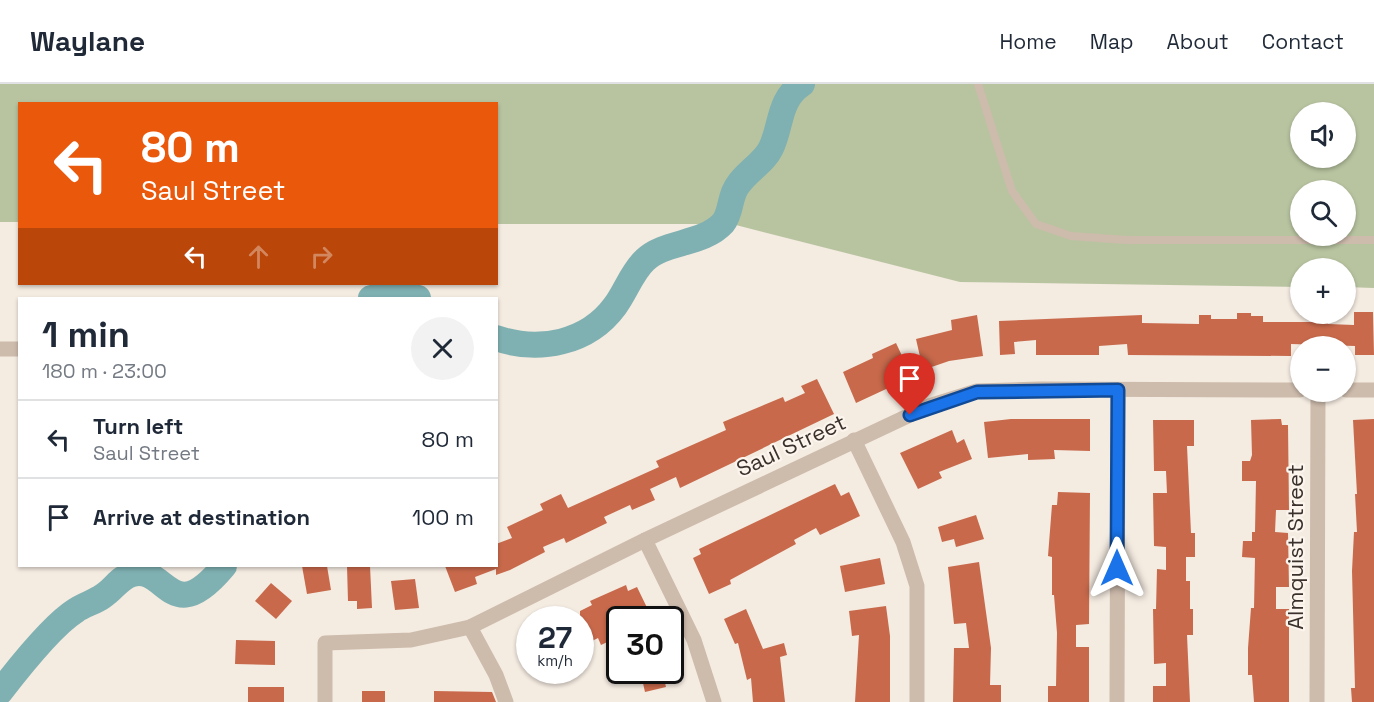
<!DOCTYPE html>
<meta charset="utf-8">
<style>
:root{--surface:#fff;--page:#f2f2f3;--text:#1f2937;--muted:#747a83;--line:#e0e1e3}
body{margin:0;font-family:"Space Grotesk",sans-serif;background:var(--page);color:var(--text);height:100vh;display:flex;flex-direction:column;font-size:22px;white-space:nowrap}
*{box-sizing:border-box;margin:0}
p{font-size:20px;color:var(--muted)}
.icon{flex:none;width:33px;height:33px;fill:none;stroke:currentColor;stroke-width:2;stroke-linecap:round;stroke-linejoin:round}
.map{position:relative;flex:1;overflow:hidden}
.panel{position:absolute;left:18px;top:213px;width:480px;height:270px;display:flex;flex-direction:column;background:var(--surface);border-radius:0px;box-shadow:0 2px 4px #0004}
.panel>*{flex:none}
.hud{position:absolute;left:18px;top:18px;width:480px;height:183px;border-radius:0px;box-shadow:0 2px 4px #0004;background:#ea580c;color:#fff;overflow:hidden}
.buttons{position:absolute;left:1290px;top:18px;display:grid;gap:12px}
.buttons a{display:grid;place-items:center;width:66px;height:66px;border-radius:50%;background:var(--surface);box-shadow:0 2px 4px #0004;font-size:30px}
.speed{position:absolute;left:516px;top:522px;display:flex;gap:12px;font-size:30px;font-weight:700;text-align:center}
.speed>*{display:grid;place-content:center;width:78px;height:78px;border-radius:50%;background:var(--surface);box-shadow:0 2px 4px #0004;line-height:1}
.speed small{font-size:15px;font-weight:400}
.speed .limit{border:3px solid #111;border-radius:9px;background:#fff;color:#111}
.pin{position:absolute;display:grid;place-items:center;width:51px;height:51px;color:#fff;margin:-62px -26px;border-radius:50% 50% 50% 0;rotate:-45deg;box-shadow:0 0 6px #0007}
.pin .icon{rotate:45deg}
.me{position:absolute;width:66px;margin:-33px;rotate:0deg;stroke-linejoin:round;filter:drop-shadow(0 0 4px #0008)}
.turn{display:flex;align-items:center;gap:21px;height:126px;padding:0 24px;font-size:27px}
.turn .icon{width:78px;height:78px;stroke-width:2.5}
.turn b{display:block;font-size:42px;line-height:51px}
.lanes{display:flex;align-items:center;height:57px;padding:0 24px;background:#0003;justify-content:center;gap:30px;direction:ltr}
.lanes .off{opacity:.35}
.round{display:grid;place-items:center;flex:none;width:63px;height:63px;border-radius:32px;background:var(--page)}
.headline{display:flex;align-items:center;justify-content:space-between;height:102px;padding:0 24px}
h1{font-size:36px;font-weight:800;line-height:45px}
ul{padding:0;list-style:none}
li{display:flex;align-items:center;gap:18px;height:78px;padding:0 24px;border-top:2px solid var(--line)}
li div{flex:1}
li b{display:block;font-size:22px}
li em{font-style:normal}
header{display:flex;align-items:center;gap:36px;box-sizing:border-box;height:84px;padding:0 30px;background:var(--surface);border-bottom:2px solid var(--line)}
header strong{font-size:28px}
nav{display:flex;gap:33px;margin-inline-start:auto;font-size:21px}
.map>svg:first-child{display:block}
</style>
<header>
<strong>Waylane</strong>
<nav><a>Home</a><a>Map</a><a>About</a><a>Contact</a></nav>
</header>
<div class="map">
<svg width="1374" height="618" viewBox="0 0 1374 618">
<rect width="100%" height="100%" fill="#f4ebe1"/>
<path fill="#b8c4a0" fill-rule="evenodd" d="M 0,0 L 1374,0 L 1374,204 L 1346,203 L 1346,184 L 1300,184 L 1300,203 L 960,198 L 732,140 L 497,140 L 496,20 L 20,20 L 19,138 L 0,138 ZM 1300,28 L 1346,28 L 1346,74 L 1300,74 ZM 1300,106 L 1346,106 L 1346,152 L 1300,152 Z"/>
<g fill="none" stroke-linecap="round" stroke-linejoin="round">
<g stroke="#7fb0b2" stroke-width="26">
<path d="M 371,214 C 387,210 402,209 418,214"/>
<path d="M 496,254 C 539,269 588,259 615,222 C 626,207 632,188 645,176 C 664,157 703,161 723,139 C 732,128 729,112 738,101 C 747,87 764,79 771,64 C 782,41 778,16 802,0"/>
<path d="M 0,608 C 17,586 53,541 75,527 C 83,521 95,518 103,512 C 114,505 119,494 132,490 C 167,480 170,547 224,482"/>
</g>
</g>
<g fill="#c8694b">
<polygon points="1354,228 1373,228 1374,271 1355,271 1355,262 1291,260 1291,272 1128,271 1127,260 1099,262 1099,271 1036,271 1036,256 1014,258 1015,270 1000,271 999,237 1142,231 1142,239 1199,240 1199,231 1211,231 1211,235 1237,235 1237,229 1251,229 1251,232 1263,232 1263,238 1314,238 1314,235 1328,235 1328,240 1354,241"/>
<polygon points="977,231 983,272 949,277 923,286 916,255 952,246 951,236"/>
<polygon points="896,259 912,293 856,319 843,288 873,274 872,270"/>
<polygon points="817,295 834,330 680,404 676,393 650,405 655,416 632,426 630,421 604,433 607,439 566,459 564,454 543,463 545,468 510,486 496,491 496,485 475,493 477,500 455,508 445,482 496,482 496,460 512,454 507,443 543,426 540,420 561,410 568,424 659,383 656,377 726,346 723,338 783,313 785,318 805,309 801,302"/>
<polygon points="1011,335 1090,335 1090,367 1054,366 1055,375 1028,376 1028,370 988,374 984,338"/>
<polygon points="1281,335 1282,341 1288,341 1289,426 1276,426 1275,448 1288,449 1289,503 1276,503 1276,525 1289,525 1289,618 1254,618 1252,591 1248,591 1248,564 1251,524 1254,524 1255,474 1242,473 1243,457 1252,457 1252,448 1255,448 1256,397 1242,397 1242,377 1250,377 1252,371 1251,336"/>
<polygon points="1374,335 1374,618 1352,618 1351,604 1355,604 1352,487 1354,448 1357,448 1355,410 1357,410 1353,336"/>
<polygon points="1153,336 1194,336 1194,362 1187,362 1191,449 1195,449 1195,473 1186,473 1186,497 1190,497 1190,525 1193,525 1193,551 1187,551 1190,618 1153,618 1153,602 1166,602 1166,579 1154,580 1153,525 1156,525 1157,485 1166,486 1166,463 1154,462 1153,409 1167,409 1166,387 1154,387"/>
<polygon points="952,346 957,359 964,355 972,375 939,388 942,394 918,405 900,369"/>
<polygon points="835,400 841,412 849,408 860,432 820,451 816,444 794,456 796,460 730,496 731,500 709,510 693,474 701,470 699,465"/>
<polygon points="1058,408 1090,409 1089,540 1076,541 1076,563 1089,563 1089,618 1048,618 1048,602 1056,602 1057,549 1054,511 1052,511 1052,473 1048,472 1052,421 1057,421"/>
<polygon points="976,431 984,455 956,463 954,455 942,458 938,443"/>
<polygon points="880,474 885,500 845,508 840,482"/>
<polygon points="979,478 991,564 990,601 1001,601 1001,618 953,618 954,564 969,564 966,539 954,540 948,483"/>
<polygon points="302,482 327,482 331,506 307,510"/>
<polygon points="347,482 370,482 372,524 357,525 357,517 348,517"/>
<polygon points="415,495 419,524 395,526 391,497"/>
<polygon points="271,499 292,517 276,535 255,517"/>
<polygon points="626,501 628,507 637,503 653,536 620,536 620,552 601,561 598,554 580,563 580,527 592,521 590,517"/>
<polygon points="886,522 890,552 890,618 855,618 859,551 852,552 849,527"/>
<polygon points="746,525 763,565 784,559 787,571 780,573 785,618 753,618 751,594 747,596 738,559 735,560 724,535"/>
<polygon points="530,548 530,580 517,554"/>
<polygon points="236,556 275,557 275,581 235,580"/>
<polygon points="640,586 662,586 666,603 645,608"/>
<rect x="248" y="603" width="36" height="15"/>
<rect x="362" y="607" width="23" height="11"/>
<polygon points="434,607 492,608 496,618 434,618"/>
</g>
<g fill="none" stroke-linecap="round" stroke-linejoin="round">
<polyline stroke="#cdbbac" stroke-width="8" points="978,0 1012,107 1036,140 1071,152 1127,156 1374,156"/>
<g stroke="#cdbbac" stroke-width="15">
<polyline points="0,265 20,265"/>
<polyline points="1346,306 1374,306"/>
<polyline points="854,356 903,458 917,502 917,618"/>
<polyline points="645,456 694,556 714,618"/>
<polyline points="470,543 496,591 506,618"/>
<polyline points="325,618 325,559 411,556 470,543 645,456 929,322 977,307 1039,305 1300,306"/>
<polyline points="1117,618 1118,306"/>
<polyline points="1317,618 1318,308"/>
</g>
</g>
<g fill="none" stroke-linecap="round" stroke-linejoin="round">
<g stroke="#114b97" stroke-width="15">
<polyline id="route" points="910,331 977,308 1118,306 1117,484"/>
</g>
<use href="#route" stroke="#1a73e8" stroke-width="10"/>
</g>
<g text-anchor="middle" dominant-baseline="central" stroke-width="4.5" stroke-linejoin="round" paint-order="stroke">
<g font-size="22" fill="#3b302b" stroke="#fbf5ee">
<text transform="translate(791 361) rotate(-25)">Saul Street</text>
<text transform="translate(1295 463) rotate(-90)">Almquist Street</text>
</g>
</g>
</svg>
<div class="buttons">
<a><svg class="icon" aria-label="sound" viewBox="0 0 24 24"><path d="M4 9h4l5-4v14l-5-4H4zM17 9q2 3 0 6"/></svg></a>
<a><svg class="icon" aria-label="search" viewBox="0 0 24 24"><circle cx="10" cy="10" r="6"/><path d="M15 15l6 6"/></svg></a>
<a>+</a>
<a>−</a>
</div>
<div class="speed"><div>27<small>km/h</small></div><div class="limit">30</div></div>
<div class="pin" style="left:910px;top:331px;background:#d93025"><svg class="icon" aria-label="arrive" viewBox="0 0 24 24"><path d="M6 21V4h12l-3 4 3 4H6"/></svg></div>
<svg class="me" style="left:1117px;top:484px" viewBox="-20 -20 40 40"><path d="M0-17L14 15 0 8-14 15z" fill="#1a73e8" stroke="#fff" stroke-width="4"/></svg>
<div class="hud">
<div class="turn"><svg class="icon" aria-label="left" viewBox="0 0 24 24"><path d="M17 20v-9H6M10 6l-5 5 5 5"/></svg><div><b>80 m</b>Saul Street</div></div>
<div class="lanes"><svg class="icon" aria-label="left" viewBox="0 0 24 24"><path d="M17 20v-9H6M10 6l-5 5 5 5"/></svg><svg class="icon off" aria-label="ahead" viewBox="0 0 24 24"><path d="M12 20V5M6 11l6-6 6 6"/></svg><svg class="icon off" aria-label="right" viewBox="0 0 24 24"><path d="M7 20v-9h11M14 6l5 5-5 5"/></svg></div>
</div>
<section class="panel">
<div class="headline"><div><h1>1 min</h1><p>180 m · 23:00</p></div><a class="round"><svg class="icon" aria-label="close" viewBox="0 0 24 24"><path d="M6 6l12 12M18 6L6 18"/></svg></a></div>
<ul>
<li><svg class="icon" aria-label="left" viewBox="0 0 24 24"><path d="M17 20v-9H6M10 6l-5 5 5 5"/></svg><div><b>Turn left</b><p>Saul Street</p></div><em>80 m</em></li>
<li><svg class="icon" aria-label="arrive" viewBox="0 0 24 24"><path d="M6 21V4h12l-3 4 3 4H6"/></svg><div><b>Arrive at destination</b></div><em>100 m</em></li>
</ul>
</section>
</div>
